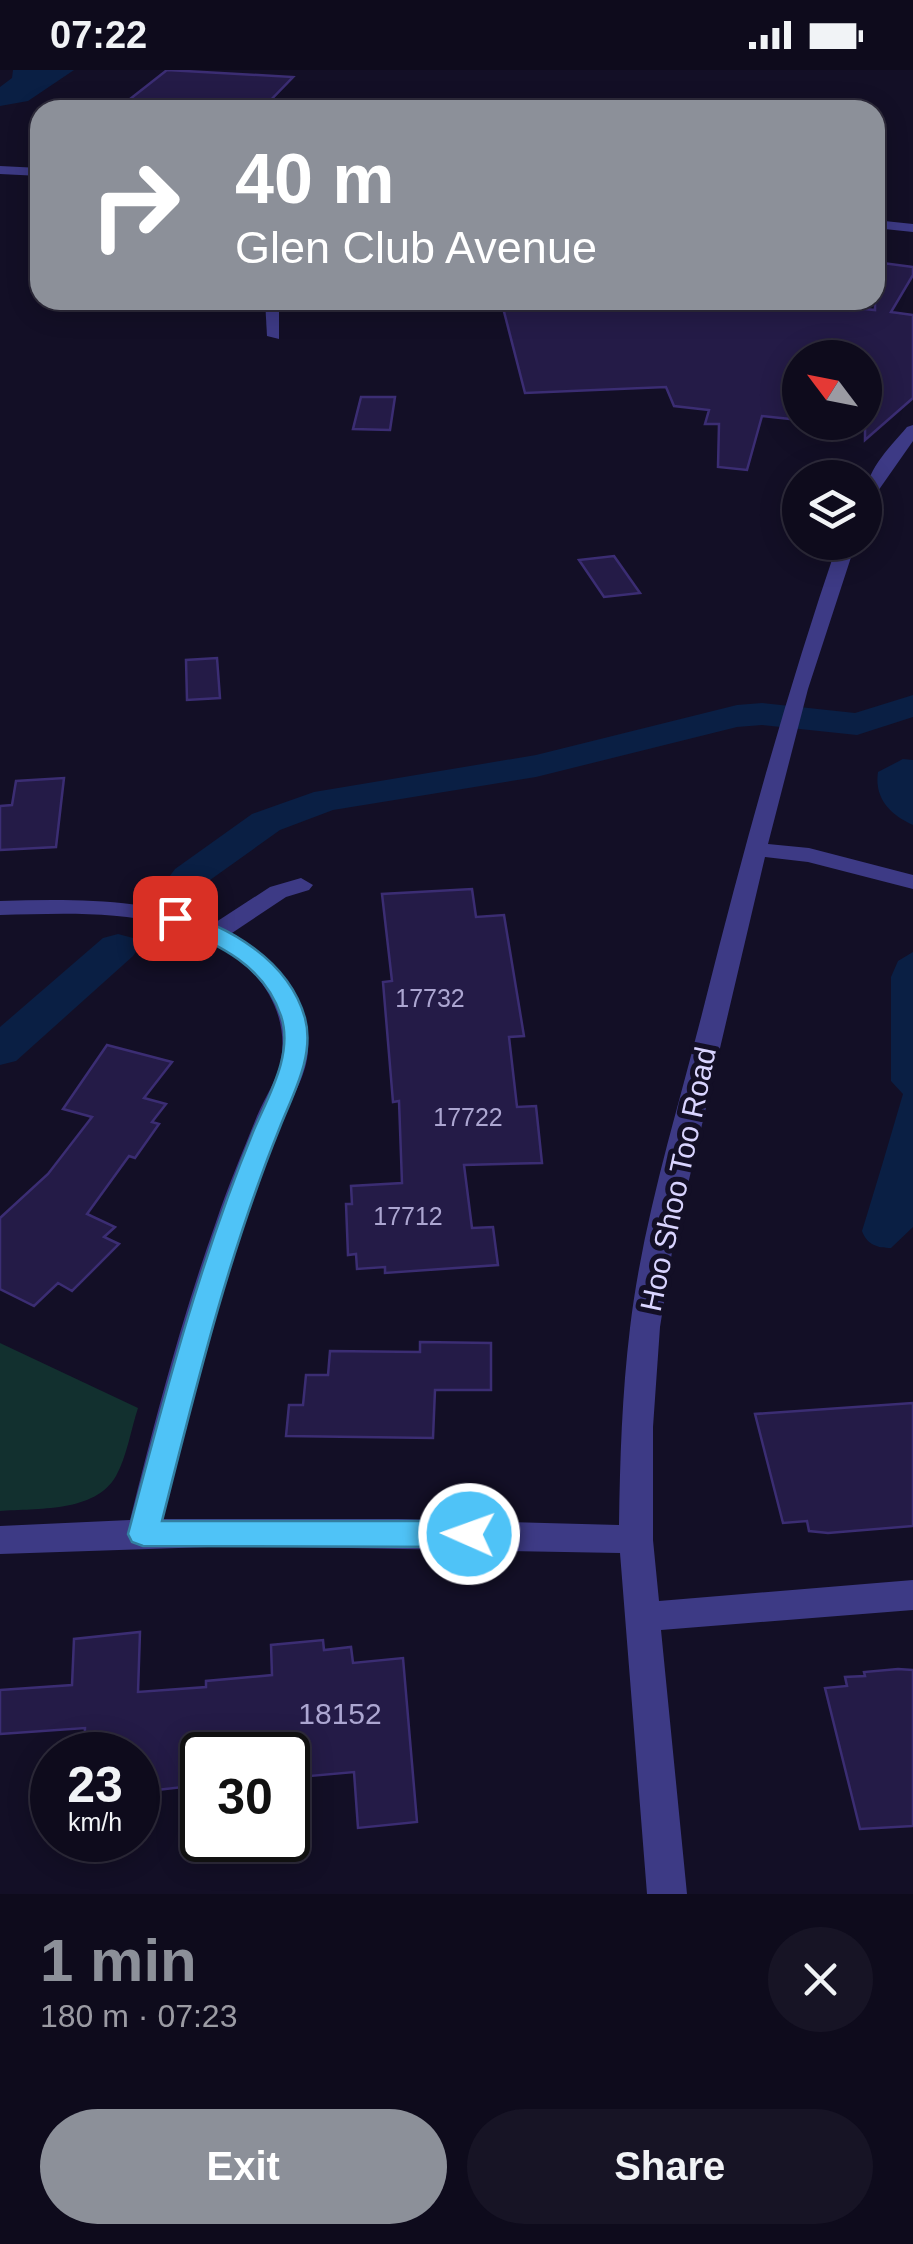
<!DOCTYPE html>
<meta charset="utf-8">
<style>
:root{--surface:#0e0b1c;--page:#171425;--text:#f1f3f6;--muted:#9b9ba3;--line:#2e2b3b;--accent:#8c9099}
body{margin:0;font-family:Helvetica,sans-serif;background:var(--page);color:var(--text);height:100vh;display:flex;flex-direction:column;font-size:38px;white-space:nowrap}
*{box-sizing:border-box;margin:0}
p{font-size:32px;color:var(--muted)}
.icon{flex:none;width:55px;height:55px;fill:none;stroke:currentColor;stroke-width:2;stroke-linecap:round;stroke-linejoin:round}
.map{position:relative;height:1824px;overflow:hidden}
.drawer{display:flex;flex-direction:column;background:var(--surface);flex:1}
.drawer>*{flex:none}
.hud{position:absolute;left:30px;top:30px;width:855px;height:210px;border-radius:30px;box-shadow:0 5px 25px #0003,0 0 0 2px var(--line);background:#8c9099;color:#fff;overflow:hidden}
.needle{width:65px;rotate:302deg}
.controls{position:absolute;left:782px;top:270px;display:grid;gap:20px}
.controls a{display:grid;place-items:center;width:100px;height:100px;border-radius:50%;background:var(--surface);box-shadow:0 5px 25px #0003,0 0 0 2px var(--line);font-size:50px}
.speed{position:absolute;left:30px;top:1662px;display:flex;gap:20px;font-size:50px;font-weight:700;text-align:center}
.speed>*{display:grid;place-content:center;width:130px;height:130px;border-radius:50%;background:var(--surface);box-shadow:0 5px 25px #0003,0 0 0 2px var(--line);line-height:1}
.speed small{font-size:25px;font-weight:400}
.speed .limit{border:5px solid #111;border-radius:15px;background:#fff;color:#111}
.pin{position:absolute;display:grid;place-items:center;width:85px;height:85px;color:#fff;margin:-42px;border-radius:20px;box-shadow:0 5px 15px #0006}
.me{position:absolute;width:110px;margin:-55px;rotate:272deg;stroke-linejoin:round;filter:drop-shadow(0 0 8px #0008)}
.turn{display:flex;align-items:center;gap:35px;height:210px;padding:0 40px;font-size:45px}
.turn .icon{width:130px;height:130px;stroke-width:2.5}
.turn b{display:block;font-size:70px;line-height:85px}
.round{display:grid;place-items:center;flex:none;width:105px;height:105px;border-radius:52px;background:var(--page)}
.summary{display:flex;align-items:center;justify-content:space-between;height:170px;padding:0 40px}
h1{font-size:60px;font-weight:600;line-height:75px;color:var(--accent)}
.action{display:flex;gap:20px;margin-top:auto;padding:20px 40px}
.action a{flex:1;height:115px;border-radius:60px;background:var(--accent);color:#fff;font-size:40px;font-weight:600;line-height:115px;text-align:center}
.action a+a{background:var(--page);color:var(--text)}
.status{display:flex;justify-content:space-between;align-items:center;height:70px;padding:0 50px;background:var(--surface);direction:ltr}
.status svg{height:28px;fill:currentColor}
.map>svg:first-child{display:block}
</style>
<div class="status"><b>07:22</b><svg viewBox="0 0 49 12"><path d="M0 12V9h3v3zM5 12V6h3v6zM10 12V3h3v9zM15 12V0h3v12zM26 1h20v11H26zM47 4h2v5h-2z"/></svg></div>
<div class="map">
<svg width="913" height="1824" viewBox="0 0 913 1824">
<rect width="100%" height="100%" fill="#130f26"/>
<path fill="#12302f" d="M 0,1273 L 138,1338 C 131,1359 127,1386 116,1406 C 95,1443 36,1438 0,1441 Z"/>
<g fill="#0a1f44">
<polygon points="13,0 74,0 28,31 0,36 0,17 12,8"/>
<path d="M 903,689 L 913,690 L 913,755 C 890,745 874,728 878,702 Z"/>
<path d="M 913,882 L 913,1157 L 891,1178 C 878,1178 867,1175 862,1161 C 876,1116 889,1072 903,1024 L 891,1011 L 891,907 L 898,891 Z"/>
</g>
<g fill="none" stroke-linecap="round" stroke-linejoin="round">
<g fill="#0a1f44" fill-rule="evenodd">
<polygon points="913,625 913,647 857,665 762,655 737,657 536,707 333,740 280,760 203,815 189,819 175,815 169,807 175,799 252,744 314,722 536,685 737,635 762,633 855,643"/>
<polygon points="118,864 133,868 139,877 133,886 16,991 0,995 0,957 103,868"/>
</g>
</g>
<g fill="#241b47" stroke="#3b2d73" stroke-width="2.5">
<polygon points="167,0 293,7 261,40 116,40"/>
<polygon points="875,192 913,197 913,205 891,242 913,245 913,328 865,370 865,288 800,288 800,350 762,346 747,400 718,397 719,354 705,354 709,340 674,336 666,317 525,323 501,230 781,230 875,240"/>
<polygon points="361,327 395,327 390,360 353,359"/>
<polygon points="614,486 640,523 604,527 579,490"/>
<polygon points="217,588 220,628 187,630 186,590"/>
<polygon points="64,708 56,777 0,780 0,736 12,735 16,711"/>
<polygon points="472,819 476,847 504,845 524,966 509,967 517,1037 536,1036 542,1093 464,1095 472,1158 493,1157 498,1195 385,1203 385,1197 357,1199 356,1184 348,1185 346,1134 352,1134 351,1116 402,1113 399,1031 393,1032 383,912 392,911 382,824"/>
<polygon points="107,975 172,992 144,1028 166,1034 152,1052 159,1054 135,1088 129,1086 87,1144 115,1157 104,1167 119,1174 72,1221 58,1213 34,1236 0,1219 0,1148 48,1104 92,1047 63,1039"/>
<polygon points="420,1272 491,1273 491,1320 435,1320 433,1368 286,1366 289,1335 303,1335 306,1305 328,1305 330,1281 420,1282"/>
<polygon points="913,1333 913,1456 828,1463 809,1461 807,1451 783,1453 755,1344"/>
<polygon points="140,1562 138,1622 206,1617 206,1611 272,1605 271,1575 323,1570 324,1580 351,1577 353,1593 403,1588 417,1752 358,1758 354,1702 288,1708 288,1685 202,1685 202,1715 138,1722 138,1685 84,1685 85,1658 0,1664 0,1620 72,1615 74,1569"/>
<polygon points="898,1599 913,1600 913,1756 860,1759 825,1618 847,1616 845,1607 865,1606 864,1602"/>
</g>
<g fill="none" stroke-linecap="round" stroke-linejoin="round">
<g fill="#3d3a85" fill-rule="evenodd">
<polygon points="0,96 40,98 40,106 0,104"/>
<polygon points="875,150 913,154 913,162 875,158"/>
<polygon points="265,230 279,230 279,269 267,266"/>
<path d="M 913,355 L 913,371 L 871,431 L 865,432 C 865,400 887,381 907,357 Z"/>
<path d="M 838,472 L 856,472 L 808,619 L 768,774 L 809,778 L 913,805 L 913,819 L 808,792 L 765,787 L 672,1182 L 660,1257 L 653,1357 L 653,1470 L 659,1531 L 913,1510 L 913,1540 L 661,1560 L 687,1824 L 647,1824 L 620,1483 L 238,1476 L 0,1484 L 0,1456 L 130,1450 C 155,1350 181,1250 216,1152 C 228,1116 243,1081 257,1046 C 265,1027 277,1010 281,990 C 287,957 274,924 251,901 C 185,836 86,843 0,845 L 0,831 C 73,829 144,828 213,854 L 270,817 L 301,808 L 313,815 L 309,820 L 286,827 L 232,863 C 270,886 305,922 308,970 C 310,997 297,1018 286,1042 C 270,1079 256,1117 243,1156 C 211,1252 187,1351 163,1449 L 398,1449 L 619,1455 C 620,1389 622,1324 630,1258 C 643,1148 678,1040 705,932 C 744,777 786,624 838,472 Z"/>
</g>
</g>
<path fill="#4fc3f7" stroke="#337fa1" stroke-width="2.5" d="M 175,842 C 229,855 289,891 305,948 C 315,985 293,1024 280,1057 C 228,1185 196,1317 162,1451 L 469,1451 L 480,1455 L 484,1464 L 480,1473 L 469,1477 L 143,1476 L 132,1472 L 128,1464 C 164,1328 199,1193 253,1062 C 267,1028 294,985 281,946 C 263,892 215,874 167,853 L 164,848 L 167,844 Z"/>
<g text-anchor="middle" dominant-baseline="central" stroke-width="10" stroke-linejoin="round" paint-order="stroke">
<g font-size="25" fill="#aca6d1">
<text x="430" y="928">17732</text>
<text x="468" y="1047">17722</text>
<text x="408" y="1146">17712</text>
</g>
<g font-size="30" fill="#d9d4ff" stroke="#130f26">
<text transform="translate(678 1109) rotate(-78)">Hoo Shoo Too Road</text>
</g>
<g font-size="30" fill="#aca6d1">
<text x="340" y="1643">18152</text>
</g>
</g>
</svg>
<div class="controls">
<a><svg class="needle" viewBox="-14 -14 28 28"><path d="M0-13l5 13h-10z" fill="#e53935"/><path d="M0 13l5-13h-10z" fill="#9b9ba3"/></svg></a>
<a><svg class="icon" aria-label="layers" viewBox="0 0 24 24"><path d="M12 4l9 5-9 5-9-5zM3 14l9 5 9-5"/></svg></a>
</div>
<div class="speed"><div>23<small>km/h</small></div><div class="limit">30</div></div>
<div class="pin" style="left:175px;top:848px;background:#d93025"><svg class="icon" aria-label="arrive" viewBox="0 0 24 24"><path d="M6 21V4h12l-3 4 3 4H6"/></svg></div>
<svg class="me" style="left:469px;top:1464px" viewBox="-20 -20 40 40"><circle r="17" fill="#4fc3f7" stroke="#fff" stroke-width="3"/><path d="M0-11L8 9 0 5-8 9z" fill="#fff"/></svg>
<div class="hud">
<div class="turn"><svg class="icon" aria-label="right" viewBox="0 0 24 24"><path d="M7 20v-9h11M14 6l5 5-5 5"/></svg><div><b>40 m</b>Glen Club Avenue</div></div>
</div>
</div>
<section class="drawer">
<div class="summary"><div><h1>1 min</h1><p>180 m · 07:23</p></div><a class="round"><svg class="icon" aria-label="close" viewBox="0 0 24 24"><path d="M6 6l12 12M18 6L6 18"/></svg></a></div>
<div class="action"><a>Exit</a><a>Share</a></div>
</section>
